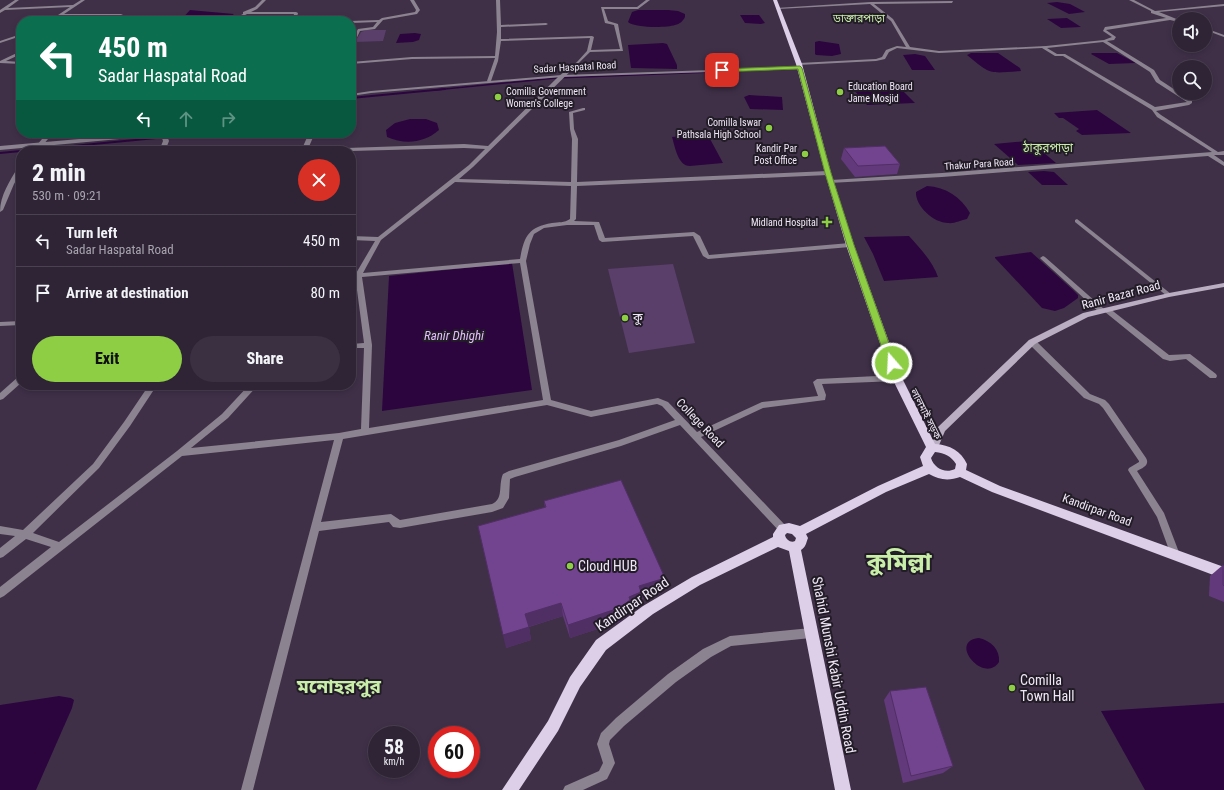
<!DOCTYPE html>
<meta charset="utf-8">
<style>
:root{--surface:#2f2436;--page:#3b3042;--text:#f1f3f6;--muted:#a7a4ad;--line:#4a4151;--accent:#8dce44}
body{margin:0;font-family:"Roboto Condensed","Noto Sans Bengali",sans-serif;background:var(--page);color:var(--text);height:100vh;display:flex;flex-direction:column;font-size:15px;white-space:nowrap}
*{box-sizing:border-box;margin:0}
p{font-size:13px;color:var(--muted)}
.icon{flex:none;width:22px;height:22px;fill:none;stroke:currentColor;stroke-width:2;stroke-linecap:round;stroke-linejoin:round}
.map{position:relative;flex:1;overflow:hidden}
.panel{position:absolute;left:16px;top:146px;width:340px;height:244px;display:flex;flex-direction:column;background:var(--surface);border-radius:16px;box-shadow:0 2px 6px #0003,0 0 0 1px var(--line)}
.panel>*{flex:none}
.top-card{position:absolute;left:16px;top:16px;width:340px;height:122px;border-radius:16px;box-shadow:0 2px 6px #0003,0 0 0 1px var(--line);background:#0b6e4f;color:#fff;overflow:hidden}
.fabs{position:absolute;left:1172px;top:12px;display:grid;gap:8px}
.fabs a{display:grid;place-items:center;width:40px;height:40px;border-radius:50%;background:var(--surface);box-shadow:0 2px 6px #0003,0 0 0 1px var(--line);font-size:20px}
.speed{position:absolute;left:368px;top:726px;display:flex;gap:8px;font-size:20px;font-weight:700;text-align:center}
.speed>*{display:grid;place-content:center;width:52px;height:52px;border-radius:50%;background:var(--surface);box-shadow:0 2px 6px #0003,0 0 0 1px var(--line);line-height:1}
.speed small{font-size:10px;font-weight:400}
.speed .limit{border:6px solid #d22;background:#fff;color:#111}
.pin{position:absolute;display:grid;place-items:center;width:34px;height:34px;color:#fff;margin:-17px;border-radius:8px;box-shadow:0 2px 6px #0006}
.me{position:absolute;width:44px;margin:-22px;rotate:341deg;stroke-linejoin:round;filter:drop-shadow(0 0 3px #0008)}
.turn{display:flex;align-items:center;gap:14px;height:84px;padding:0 16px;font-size:18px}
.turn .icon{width:52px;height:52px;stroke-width:2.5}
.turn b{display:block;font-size:28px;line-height:34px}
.lanes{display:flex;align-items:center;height:38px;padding:0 16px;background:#0003;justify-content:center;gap:20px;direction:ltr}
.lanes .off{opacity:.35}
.round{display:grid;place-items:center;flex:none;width:42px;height:42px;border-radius:21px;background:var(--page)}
.summary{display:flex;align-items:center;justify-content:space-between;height:68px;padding:0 16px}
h1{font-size:24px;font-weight:800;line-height:30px}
.cta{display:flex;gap:8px;margin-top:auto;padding:8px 16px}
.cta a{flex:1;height:46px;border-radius:24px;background:var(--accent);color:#111;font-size:16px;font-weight:800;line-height:46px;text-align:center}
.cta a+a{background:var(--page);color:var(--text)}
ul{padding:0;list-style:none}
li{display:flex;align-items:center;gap:12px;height:52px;padding:0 16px;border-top:1px solid var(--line)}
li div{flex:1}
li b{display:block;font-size:15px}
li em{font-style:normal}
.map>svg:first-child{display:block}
</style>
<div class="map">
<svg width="1224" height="790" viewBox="0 0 1224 790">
<rect width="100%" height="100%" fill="#3f3048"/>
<g fill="#5a3f6b">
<polygon points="367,30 386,30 383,41 355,42 361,32"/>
<polygon points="673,264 695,343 629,353 608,269"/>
</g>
<g fill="#2c053f">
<polygon points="1057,2 1070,4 1085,12 1069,14 1047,3"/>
<polygon points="190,10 234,14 224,21 180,21"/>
<path d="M 638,10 L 668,10 L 678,11 L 685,14 L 685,17 C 683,21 680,24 675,25 C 667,28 634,28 628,22 L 632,12 Z"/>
<polygon points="740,15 759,15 765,23 761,24 745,23"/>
<polygon points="1067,18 1081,27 1061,28 1047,19"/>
<polygon points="415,33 421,34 419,40 413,42 396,43 400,34"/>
<polygon points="819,41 839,44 841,54 832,56 816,55 815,54 815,42"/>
<polygon points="663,43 667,44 677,65 677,69 631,68 628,45"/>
<path d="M 971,53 L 998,53 L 1020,68 L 1021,71 C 990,73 992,76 967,55 Z"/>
<polygon points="1092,53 1117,53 1136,63 1109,64 1091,54"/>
<polygon points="915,54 925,56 935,70 912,70 903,55"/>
<polygon points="899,87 915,103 867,105 853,89"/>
<polygon points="749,95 782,97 783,110 750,109 744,97"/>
<polygon points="1097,110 1131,133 1082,135 1076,131 1079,129 1063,118 1059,118 1054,113"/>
<path d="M 410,119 L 426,119 L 437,123 L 439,130 C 424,143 405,145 387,137 L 386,130 L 395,123 Z"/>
<path d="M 692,135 L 709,137 L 723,163 L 690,166 C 678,166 675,147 672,137 Z"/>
<polygon points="1027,141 1031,142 1056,163 1018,165 994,144"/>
<polygon points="1044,171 1054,172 1068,185 1042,185 1028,172"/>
<path d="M 927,186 C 946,187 961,197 970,213 L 967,219 C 961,220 954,224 948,223 C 934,223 915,206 916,192 Z"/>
<path d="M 909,236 C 920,248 933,262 938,277 L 884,281 L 873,254 L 864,237 Z"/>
<polygon points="1031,252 1073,290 1078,295 1078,298 1064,308 1055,311 1042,308 995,258 995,257"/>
<polygon points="512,263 532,390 382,411 389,276"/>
<path d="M 979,638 C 991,641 1000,649 999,662 C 984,685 947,641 979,638 Z"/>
<polygon points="59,696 71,698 74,700 72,708 36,790 0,790 0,705"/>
<polygon points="1224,703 1224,790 1145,790 1101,711"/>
</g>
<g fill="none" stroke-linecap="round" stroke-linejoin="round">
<polyline stroke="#2c053f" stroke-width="1.5" points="435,90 556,78 792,69"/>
<g stroke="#2c053f" stroke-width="2">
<polyline points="351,98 445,89"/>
<polyline points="168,137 217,133"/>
<polyline points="0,153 156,138"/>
</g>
<g fill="#8b8390" fill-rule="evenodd">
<polygon points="15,0 19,0 8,8 73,5 81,0 85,0 64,14 121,14 123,15 121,16 61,16 54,21 49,21 70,7 5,10 0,13 0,10"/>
<polygon points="262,0 266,0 257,9 251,12 296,12 298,13 296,21 292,21 294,14 247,14 234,21 229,21 243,14 243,12 255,7"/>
<polygon points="410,0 414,0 420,10 417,14 383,20 375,29 360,31 353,46 351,47 351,42 358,29 373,27 377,22 351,23 350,21 379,20 382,18 415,12 416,10"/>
<path d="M 496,0 L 500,0 L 501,25 L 546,23 L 548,24 L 546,25 L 501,27 L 501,39 L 592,36 L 594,37 L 591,50 L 620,49 L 614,25 L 605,23 L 601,7 L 637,7 L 646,0 L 650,0 L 638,9 L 604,9 L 608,21 L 618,24 L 623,51 L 590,52 L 473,167 L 459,179 L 571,182 L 572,139 L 570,129 L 569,112 L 583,108 L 585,108 L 585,110 L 573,113 L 574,129 L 578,139 L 577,182 L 828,171 L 831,173 L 828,175 L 577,186 L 576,219 L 574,221 L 599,222 L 605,238 L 694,232 L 700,236 L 709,255 L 850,243 L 853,245 L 850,247 L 708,259 L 703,256 L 693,236 L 602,242 L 599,240 L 594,225 L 567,225 L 544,228 L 534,234 L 530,244 L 526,261 L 551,400 L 591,411 L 658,398 L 668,402 L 697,432 L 762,402 L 818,396 L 813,382 L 817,379 L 897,375 L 901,378 L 897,381 L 822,384 L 826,395 L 825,400 L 763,408 L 701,437 L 786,526 L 788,529 L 786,532 L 783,533 L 780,532 L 680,425 L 621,446 L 515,477 L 510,479 L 509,498 L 503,508 L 492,512 L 400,528 L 393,527 L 389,522 L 319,531 L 253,790 L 241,790 L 334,440 L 182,456 L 4,596 L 0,598 L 0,587 L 51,547 L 26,539 L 3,557 L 0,558 L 0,548 L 15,536 L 0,534 L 0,526 L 23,530 L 93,464 L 124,422 L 149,385 L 157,385 L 130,426 L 99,468 L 33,533 L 59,542 L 177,451 L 222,414 L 249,385 L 258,385 L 228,418 L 191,448 L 339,433 L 361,429 L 364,348 L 351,348 L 351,344 L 364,343 L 355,275 L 375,241 L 351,240 L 351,236 L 378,237 L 469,165 L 485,149 L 464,148 L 351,151 L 314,151 L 317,149 L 464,144 L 488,146 L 559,76 L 577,62 L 587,51 L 590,38 L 501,41 L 498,61 L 491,81 L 489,82 L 487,81 L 495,58 L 412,59 L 351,64 L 351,62 L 412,57 L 495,56 L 497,32 ZM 455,182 L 571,186 L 570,219 C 564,223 559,222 552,223 C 528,227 524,237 520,259 L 363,273 L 381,240 ZM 520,263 L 543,400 L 369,428 L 372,345 L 362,277 ZM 657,404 L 662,406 L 675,420 L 619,440 L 509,471 L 503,474 C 498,485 504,499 492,504 L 400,520 L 391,514 L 321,522 L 343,439 L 547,405 L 591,417 Z"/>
<path d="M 1129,0 L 1134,0 L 1155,11 L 1224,4 L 1224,6 L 1159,12 L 1179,20 L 1179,22 L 1170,20 L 1106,30 L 1116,37 L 1114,40 L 1107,41 L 1154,70 L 1160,80 L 1192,101 L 1192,103 L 1189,105 L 1156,111 L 1161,115 L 1218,152 L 1224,151 L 1224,155 L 1214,155 L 1224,162 L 1224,166 L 1208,156 L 942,177 L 829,183 L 829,181 L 831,180 L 942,173 L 1212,152 L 1157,117 L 1152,110 L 1063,56 L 1055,56 L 1042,48 L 939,53 L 897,48 L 889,52 L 885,59 L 876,61 L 798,65 L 798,63 L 799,63 L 876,59 L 882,57 L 886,50 L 897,46 L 906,47 L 891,21 L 870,4 L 778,9 L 776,8 L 871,2 L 953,1 L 952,3 L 874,4 L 893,19 L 910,47 L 939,51 L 1046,46 L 1104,40 L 1112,37 L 1103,31 L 1105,27 L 1166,18 L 1151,13 L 1151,11 ZM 1103,42 L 1150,72 L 1156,82 L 1187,102 L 1155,107 L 1065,54 L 1057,54 L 1047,48 Z"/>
<polygon points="310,20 339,20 341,21 308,21"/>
<polygon points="1205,28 1224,35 1224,37 1205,30"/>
<polygon points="21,34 21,36 0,43 0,41"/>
<polygon points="21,51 21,54 6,61 21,62 21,64 0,63 0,61"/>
<polygon points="47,133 53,133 38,151 32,151"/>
<polygon points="160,133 166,133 169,141 165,151 159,151 163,141"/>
<polygon points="309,133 315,133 307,151 301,151"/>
<path d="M 21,165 L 21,172 L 14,184 L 3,210 L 0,212 C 0,195 10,181 18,167 Z"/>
<polygon points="1077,219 1171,294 1172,295 1171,296 1167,296 1075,222 1075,220"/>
<polygon points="1043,256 1045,257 1104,309 1109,308 1169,355 1190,354 1216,374 1217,376 1216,378 1210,378 1186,359 1170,361 1163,359 1105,312 1100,313 1041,259 1040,258"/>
<polygon points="21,321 21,325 0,326 0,322"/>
<path d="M 1029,340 L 1035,340 L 1090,394 L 1105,400 L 1109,404 L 1146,458 C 1150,465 1143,468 1137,471 L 1164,513 L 1180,555 L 1178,558 L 1175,559 L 1172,558 L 1157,517 L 1128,470 L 1129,468 L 1139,462 L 1139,461 L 1103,408 L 1099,404 L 1084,398 L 1029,344 L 1028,342 Z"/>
<polygon points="21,376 21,383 3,399 0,400 0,393 18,377"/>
<polygon points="811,628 815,629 816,633 815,637 811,638 731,646 711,657 676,682 624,726 610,740 609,744 615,763 607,779 583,790 563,790 565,786 599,771 603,763 597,744 601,733 616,718 668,674 703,649 730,636"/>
</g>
<g fill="#8b8390" fill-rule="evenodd">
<polygon points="800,67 802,67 802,69 562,77 371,93 351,96 351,94 371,91 562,75"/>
<polygon points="147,133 166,133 163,135 0,150 0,146"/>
</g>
<polygon fill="#baaec2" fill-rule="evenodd" points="1224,283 1224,287 1169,297 1088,317 1035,344 945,431 937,450 931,450 930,448 938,427 1029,340 1083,313 1169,293"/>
<path fill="#decfe9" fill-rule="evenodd" d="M 773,0 L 777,0 L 802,64 L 831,173 L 854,245 L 902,378 L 935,444 C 950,445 961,451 967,464 L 966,470 L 1000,486 L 1224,567 L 1224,579 L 992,492 L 960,477 C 949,481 939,480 929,474 L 886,492 L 806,534 L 808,538 C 806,543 806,547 801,550 L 851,790 L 835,790 L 789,551 L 778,547 L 700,585 L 653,614 L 606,650 L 580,687 L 558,731 L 519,790 L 502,790 L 548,721 L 570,677 L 596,640 L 643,606 L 692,577 L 773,537 L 773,534 L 779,525 L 789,523 L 800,526 L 878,486 L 923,466 L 920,457 L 926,447 L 892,378 L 846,245 L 825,173 L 796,64 ZM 935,452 C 945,453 951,456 956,464 L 955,469 C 945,474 934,468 931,458 ZM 787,533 L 792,534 L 796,538 L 795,541 C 791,543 786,540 785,535 Z"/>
</g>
<g fill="#623a7b">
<polygon points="844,148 900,164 897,174 855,177 841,159"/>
<polygon points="544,501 663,592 641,599 641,606 630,610 629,614 619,622 570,638 563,616 529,627 531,640 506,648 545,508"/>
<polygon points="1223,565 1224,566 1224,602 1209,596 1210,576"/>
<polygon points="890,691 953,766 943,773 903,783 884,700"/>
</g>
<g fill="#502f64">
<polygon points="665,578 663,592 641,599 641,606 630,610 629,614 619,622 570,638 568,625 629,597 639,586"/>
<polygon points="561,603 563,616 528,627 525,614"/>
<polygon points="529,627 531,640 506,648 503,635"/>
</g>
<g fill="#72438f" stroke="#502f64">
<polygon points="885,146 900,164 858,166 844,148"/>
<polygon points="621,480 665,578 639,586 641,592 629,597 630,600 619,608 568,625 561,603 525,614 529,627 503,635 478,526 546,507 544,501"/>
<polygon points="1223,565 1224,566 1224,586 1223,585"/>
<polygon points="926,687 953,766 911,776 890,691"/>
</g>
<polygon fill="#8dce44" stroke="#5c862c" points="800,66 802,68 831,173 854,245 896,363 895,365 889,365 887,363 847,245 825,173 798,69 722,72 719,70 722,69"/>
<g fill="#8dce44" stroke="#221c27" stroke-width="1.5">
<circle cx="840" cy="92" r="4"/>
<circle cx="498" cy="97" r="4"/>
<circle cx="769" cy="128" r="4"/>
<circle cx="805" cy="154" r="4"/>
<path d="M825 216h4v4h4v4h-4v4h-4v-4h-4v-4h4z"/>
<circle cx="625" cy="318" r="4"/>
<circle cx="570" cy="566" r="4"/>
<circle cx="1012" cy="688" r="4"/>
</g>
<g text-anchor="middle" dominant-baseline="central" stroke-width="4" stroke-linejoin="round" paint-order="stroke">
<g font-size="10" fill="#f0e7f6" stroke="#221c27">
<text transform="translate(575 67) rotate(-3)">Sadar Haspatal Road</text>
<text transform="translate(979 164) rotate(-4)">Thakur Para Road</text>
<text transform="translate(926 414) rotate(63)">লালমাই সড়ক</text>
</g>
<g font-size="10" fill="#f0e7f6" stroke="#221c27" text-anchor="end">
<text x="848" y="86" text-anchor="start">Education Board<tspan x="848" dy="12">Jame Mosjid</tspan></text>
<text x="506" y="91" text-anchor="start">Comilla Government<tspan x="506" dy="12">Women's College</tspan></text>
<text x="761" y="122">Comilla Iswar<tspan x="761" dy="12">Pathsala High School</tspan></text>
<text x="797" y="148">Kandir Par<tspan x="797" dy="12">Post Office</tspan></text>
<text x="818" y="222">Midland Hospital</text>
</g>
<g font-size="11" fill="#c9eea8" stroke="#221c27">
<text x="859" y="18">ডাক্তারপাড়া</text>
</g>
<g font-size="12" fill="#c9eea8" stroke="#221c27">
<text x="1048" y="148">ঠাকুরপাড়া</text>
</g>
<g font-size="12" fill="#f0e7f6" stroke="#221c27">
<text transform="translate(1121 295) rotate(-15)">Ranir Bazar Road</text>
<text transform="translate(700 423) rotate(46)">College Road</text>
<text transform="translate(1097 510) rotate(20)">Kandirpar Road</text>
</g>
<g font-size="12" fill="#f0e7f6" stroke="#221c27" text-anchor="start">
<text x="633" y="318">কু</text>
</g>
<g font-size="13" font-style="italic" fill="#e3bdfd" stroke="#221c27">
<text x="454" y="335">Ranir Dhighi</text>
</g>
<g font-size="14" fill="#f0e7f6" stroke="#221c27" text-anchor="start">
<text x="578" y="566">Cloud HUB</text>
<text x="1020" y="680">Comilla<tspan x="1020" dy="16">Town Hall</tspan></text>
</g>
<g font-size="14" fill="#f0e7f6" stroke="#221c27">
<text transform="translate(632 604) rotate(-34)">Kandirpar Road</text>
<text transform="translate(834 665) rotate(79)">Shahid Munshi Kabir Uddin Road</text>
</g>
<g font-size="19" font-weight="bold" fill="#c9eea8" stroke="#221c27">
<text x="339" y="686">মনোহরপুর</text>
</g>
<g font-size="24" font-weight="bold" fill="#c9eea8" stroke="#221c27">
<text x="899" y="562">কুমিল্লা</text>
</g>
</g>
</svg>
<div class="fabs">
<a><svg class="icon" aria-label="sound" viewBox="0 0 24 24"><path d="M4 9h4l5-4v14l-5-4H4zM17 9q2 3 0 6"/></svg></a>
<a><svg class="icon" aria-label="search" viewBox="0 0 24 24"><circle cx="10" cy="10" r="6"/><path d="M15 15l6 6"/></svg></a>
</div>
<div class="speed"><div>58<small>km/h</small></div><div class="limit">60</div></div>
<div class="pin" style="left:722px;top:70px;background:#d93025"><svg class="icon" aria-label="arrive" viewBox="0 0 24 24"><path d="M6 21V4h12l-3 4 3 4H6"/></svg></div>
<svg class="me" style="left:892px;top:363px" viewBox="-20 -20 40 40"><circle r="17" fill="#8dce44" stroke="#fff" stroke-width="3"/><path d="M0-11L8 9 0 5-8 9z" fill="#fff"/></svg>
<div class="top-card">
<div class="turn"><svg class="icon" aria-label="left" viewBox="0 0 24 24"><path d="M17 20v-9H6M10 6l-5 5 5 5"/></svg><div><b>450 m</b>Sadar Haspatal Road</div></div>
<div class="lanes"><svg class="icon" aria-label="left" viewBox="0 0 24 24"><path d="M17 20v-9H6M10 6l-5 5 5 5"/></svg><svg class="icon off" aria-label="ahead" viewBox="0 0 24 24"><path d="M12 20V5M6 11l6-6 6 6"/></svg><svg class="icon off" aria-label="right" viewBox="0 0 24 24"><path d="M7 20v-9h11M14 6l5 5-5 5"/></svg></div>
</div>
<section class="panel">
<div class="summary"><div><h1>2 min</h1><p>530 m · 09:21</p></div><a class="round" style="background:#d93025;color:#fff"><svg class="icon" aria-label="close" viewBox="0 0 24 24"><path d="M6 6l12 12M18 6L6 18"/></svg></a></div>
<ul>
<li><svg class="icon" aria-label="left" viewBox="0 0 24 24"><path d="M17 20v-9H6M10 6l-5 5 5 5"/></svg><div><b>Turn left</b><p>Sadar Haspatal Road</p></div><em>450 m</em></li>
<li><svg class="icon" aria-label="arrive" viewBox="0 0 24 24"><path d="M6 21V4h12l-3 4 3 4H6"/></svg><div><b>Arrive at destination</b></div><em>80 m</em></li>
</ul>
<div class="cta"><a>Exit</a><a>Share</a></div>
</section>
</div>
